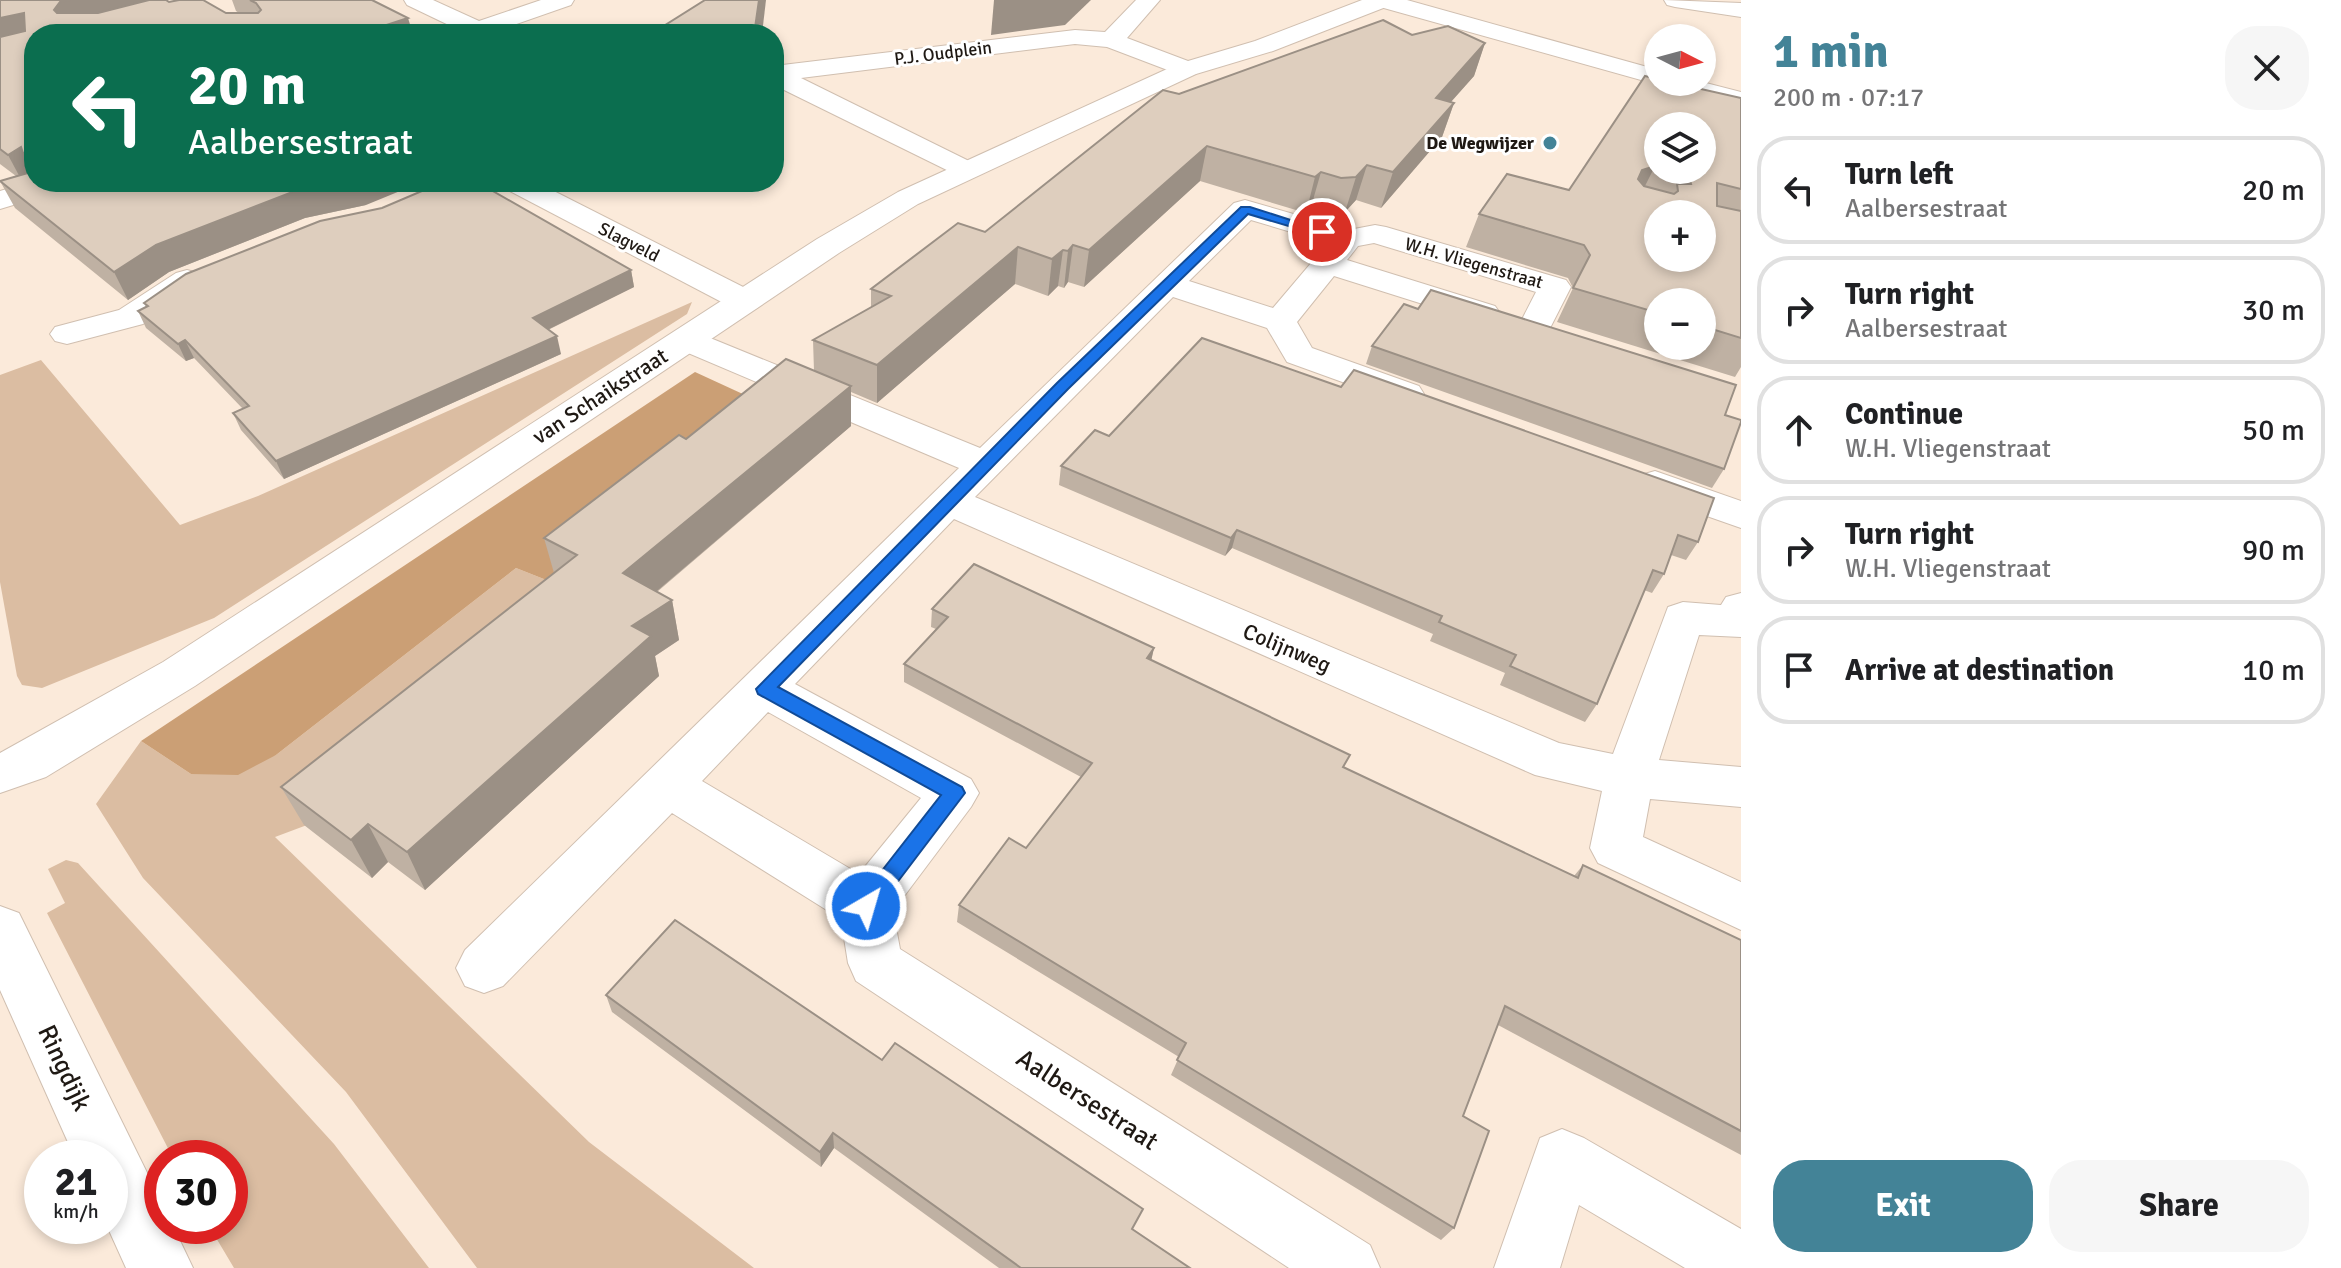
<!DOCTYPE html>
<meta charset="utf-8">
<style>
:root{--surface:#fff;--page:#f6f6f6;--text:#202124;--muted:#757577;--line:#e0e0e0;--accent:#438397}
body{margin:0;font-family:Signika,sans-serif;background:var(--page);color:var(--text);height:100vh;display:flex;flex-direction:column;font-size:30px;white-space:nowrap}
*{box-sizing:border-box;margin:0}
p{font-size:26px;color:var(--muted)}
.icon{flex:none;width:44px;height:44px;fill:none;stroke:currentColor;stroke-width:2;stroke-linecap:round;stroke-linejoin:round}
.map{position:relative;flex:1;overflow:hidden}
.sheet{display:flex;flex-direction:column;background:var(--surface);width:600px}
.sheet>*{flex:none}
.hud{position:absolute;left:24px;top:24px;width:760px;height:168px;border-radius:32px;box-shadow:0 4px 12px #0003;background:#0b6e4f;color:#fff;overflow:hidden}
.needle{width:52px;rotate:96deg}
.fabs{position:absolute;left:1644px;top:24px;display:grid;gap:16px}
.fabs a{display:grid;place-items:center;width:72px;height:72px;border-radius:50%;background:var(--surface);box-shadow:0 4px 12px #0003;font-size:40px}
.speed{position:absolute;left:24px;top:1140px;display:flex;gap:16px;font-size:40px;font-weight:700;text-align:center}
.speed>*{display:grid;place-content:center;width:104px;height:104px;border-radius:50%;background:var(--surface);box-shadow:0 4px 12px #0003;line-height:1}
.speed small{font-size:20px;font-weight:400}
.speed .limit{border:12px solid #d22;background:#fff;color:#111}
.pin{position:absolute;display:grid;place-items:center;width:68px;height:68px;color:#fff;margin:-34px;border:4px solid #fff;border-radius:50%;box-shadow:0 2px 8px #0007}
.me{position:absolute;width:88px;margin:-44px;rotate:38deg;stroke-linejoin:round;filter:drop-shadow(0 0 6px #0008)}
.turn{display:flex;align-items:center;gap:28px;height:168px;padding:0 32px;font-size:36px}
.turn .icon{width:104px;height:104px;stroke-width:2.5}
.turn b{display:block;font-size:56px;line-height:68px}
.round{display:grid;place-items:center;flex:none;width:84px;height:84px;border-radius:32px;background:var(--page)}
.overview{display:flex;align-items:center;justify-content:space-between;height:136px;padding:0 32px}
h1{font-size:48px;font-weight:700;line-height:60px;color:var(--accent)}
.action{display:flex;gap:16px;margin-top:auto;padding:16px 32px}
.action a{flex:1;height:92px;border-radius:32px;background:var(--accent);color:#fff;font-size:32px;font-weight:700;line-height:92px;text-align:center}
.action a+a{background:var(--page);color:var(--text)}
ul{padding:0;list-style:none}
li{display:flex;align-items:center;gap:24px;height:108px;margin:0 16px 12px;padding:0 16px;border:4px solid var(--line);border-radius:32px}
li div{flex:1}
li b{display:block;font-size:30px}
li em{font-style:normal}
main{display:flex;flex:1;min-height:0}
.map>svg:first-child{display:block}
</style>
<main>
<div class="map">
<svg width="1741" height="1268" viewBox="0 0 1741 1268">
<rect width="100%" height="100%" fill="#fbeada"/>
<g fill="#dbbda2">
<polygon points="692,302 687,314 214,618 42,688 22,685 17,676 0,582 0,375 41,360 180,525 258,496"/>
<polygon points="516,568 559,585 315,822 275,837 589,1142 754,1268 477,1268 346,1092 143,878 96,804 141,741 191,774 276,755"/>
<polygon points="66,860 78,863 334,1144 429,1268 234,1268 209,1226 230,1226 230,1158 173,1158 47,913 65,903 48,869"/>
</g>
<polygon fill="#cb9f75" points="695,372 771,407 559,585 516,568 276,755 238,775 191,774 141,741"/>
<g fill="none" stroke-linecap="round" stroke-linejoin="round">
<g stroke="#d0bfb0" stroke-width="2">
<g id="minor">
<polygon points="404,0 433,0 479,21 541,0 574,0 571,5 488,34 453,34 457,29 407,5"/>
<polygon points="1136,0 1160,0 1127,38 1196,64 1200,69 1196,74 1178,74 1107,47 1075,44 801,78 975,164 979,170 975,176 965,179 774,85 774,66 1075,30 1105,32"/>
<polygon points="1370,0 1407,0 1658,70 1658,82 1702,82 1741,92 1741,108 1373,5"/>
<polygon points="1664,0 1741,3 1741,17 1675,7 1667,5"/>
<polygon points="34,176 34,182 59,182 43,196 0,209 0,191 23,184"/>
<polygon points="500,182 536,182 757,294 761,301 757,308 745,311 733,308 504,188"/>
<path d="M 1245,200 L 1349,230 L 1375,225 L 1386,227 L 1566,280 L 1571,287 L 1546,336 L 1534,339 L 1522,336 L 1517,329 L 1536,292 L 1374,243 L 1358,246 L 1347,260 L 1495,306 L 1500,313 L 1495,320 L 1483,323 L 1334,276 L 1297,322 L 1312,348 L 1419,386 L 1424,394 L 1419,402 L 1406,405 L 1287,362 L 1267,328 L 1173,297 L 975,497 L 1559,743 L 1613,754 L 1668,607 L 1683,602 L 1721,605 L 1726,597 L 1741,593 L 1741,637 L 1699,635 L 1659,760 L 1741,767 L 1741,807 L 1650,799 L 1643,837 L 1741,882 L 1741,930 L 1598,863 L 1590,848 L 1602,791 L 1535,775 L 954,519 L 795,684 L 971,779 L 979,793 L 971,807 L 893,911 L 900,949 L 1370,1245 L 1380,1268 L 1289,1268 L 856,981 L 848,963 L 841,919 L 672,813 L 503,986 L 484,993 L 465,986 L 456,968 L 465,950 L 959,468 L 674,347 L 669,340 L 674,333 L 686,330 L 698,333 L 980,448 L 1234,203 ZM 1251,220 L 1328,243 L 1273,308 L 1189,281 ZM 768,712 L 921,798 L 859,874 L 702,781 Z"/>
<polygon points="187,270 198,273 203,280 198,287 143,324 67,344 55,341 50,334 55,327 119,310 176,273"/>
<polygon points="1655,471 1741,501 1741,528 1641,493 1635,484 1641,475"/>
<polygon points="1562,1129 1584,1138 1741,1229 1741,1268 1685,1268 1579,1205 1560,1268 1494,1268 1540,1138"/>
</g>
</g>
<g stroke="#d0bfb0" stroke-width="2">
<g id="major">
<polygon points="1362,0 1394,0 1391,5 1273,51 1196,74 918,204 839,253 195,686 46,777 0,793 0,753 163,662 817,239 898,192 1178,64 1255,41"/>
<polygon points="0,906 19,913 162,1203 162,1226 173,1226 193,1268 126,1268 107,1226 110,1226 110,1158 75,1158 0,990"/>
</g>
</g>
<use href="#minor" fill="#fff" fill-rule="evenodd"/>
<use href="#major" fill="#fff" fill-rule="evenodd"/>
</g>
<g fill="#bfb1a3" fill-rule="evenodd">
<polygon points="0,0 169,2 226,13 239,13 236,11 232,0 372,0 408,18 34,34 34,182 366,205 305,218 169,272 128,300 15,208 0,181 16,176 0,164"/>
<polygon points="1412,35 1485,43 1474,76 1451,102 1454,103 1442,137 1381,208 1356,200 1345,212 1331,213 1311,207 1306,213 1200,181 1084,287 1068,282 1064,288 1058,286 1048,296 1015,284 877,403 851,392 851,426 657,592 672,600 679,640 655,656 659,676 425,890 388,862 372,878 304,825 281,787 554,573 544,538 686,439 814,371 813,340 871,307 871,289 985,232 1179,94"/>
<path d="M 1645,76 L 1658,79 L 1658,82 L 1670,82 L 1741,98 L 1741,367 L 1735,377 L 1557,322 L 1573,288 L 1568,278 L 1466,247 L 1479,214 L 1507,174 L 1569,190 ZM 1658,126 L 1702,126 L 1702,170 L 1658,170 ZM 1658,214 L 1702,214 L 1702,258 L 1658,258 ZM 1658,302 L 1702,302 L 1702,346 L 1658,346 Z"/>
<polygon points="631,270 634,287 548,330 561,354 284,479 241,430 233,413 243,409 194,358 186,361 146,328 138,311 146,307 144,303"/>
<polygon points="1202,338 1698,542 1686,560 1671,555 1664,574 1652,593 1644,590 1597,704 1585,722 1500,685 1505,673 1430,641 1433,634 1232,548 1225,556 1059,485 1061,466 1109,436"/>
<polygon points="1372,346 1725,415 1724,469 1712,488 1366,364"/>
<polygon points="932,609 1154,648 1151,660 1344,767 1574,876 1583,865 1741,940 1741,1155 1498,1025 1463,1116 1454,1228 1441,1240 1171,1075 1179,1057 957,922 959,905 1026,848 1081,777 904,682 904,664 936,629 931,627"/>
<polygon points="606,995 1133,1229 1190,1268 999,1268 834,1148 821,1167 612,1012"/>
</g>
<g fill="#9b9085">
<polygon points="70,0 148,0 71,26 54,10 60,2"/>
<polygon points="759,0 766,0 762,34 727,34"/>
<polygon points="994,0 1091,0 1065,25 991,35"/>
<polygon points="24,13 35,34 0,45 0,18"/>
<polygon points="408,18 413,34 359,34"/>
<polygon points="1485,43 1474,76 1424,132 1436,98"/>
<polygon points="1454,103 1442,137 1381,208 1393,172"/>
<polygon points="1207,146 1200,181 1084,287 1089,250"/>
<polygon points="21,147 34,173 22,181 8,155"/>
<polygon points="1367,165 1356,200 1345,212 1356,177"/>
<polygon points="1655,166 1639,198 1626,202 1642,170"/>
<polygon points="1321,172 1311,207 1306,213 1315,177"/>
<polygon points="340,182 422,182 366,205 305,218 169,272 128,300 114,272 156,245 295,191"/>
<polygon points="1073,245 1068,282 1064,288 1068,251"/>
<polygon points="1018,247 1015,284 877,403 877,365"/>
<polygon points="1063,250 1058,286 1048,296 1052,259"/>
<polygon points="631,270 634,287 537,335 533,318"/>
<polygon points="557,336 561,354 284,479 276,461"/>
<polygon points="185,340 194,358 186,361 178,344"/>
<polygon points="851,386 851,426 631,613 623,573"/>
<polygon points="1237,530 1232,548 1225,556 1231,538"/>
<polygon points="672,600 679,640 655,656 659,676 425,890 407,852 632,626"/>
<polygon points="1154,648 1150,666 1147,658"/>
<polygon points="368,824 388,862 372,878 351,840"/>
<polygon points="833,1133 834,1148 821,1167 820,1152"/>
</g>
<g fill="#decebe" stroke="#9b9085" stroke-width="2" fill-rule="evenodd">
<polygon points="0,0 70,0 60,2 54,10 57,13 98,13 149,0 166,0 169,2 179,0 203,0 226,13 258,13 261,10 256,3 250,0 372,0 408,18 359,34 34,34 34,153 23,153 21,147 8,155 0,149 0,37 25,31 24,13 0,18"/>
<polygon points="705,0 759,0 755,28 727,34 651,34"/>
<polygon points="1383,20 1412,35 1448,26 1485,43 1436,98 1454,103 1393,172 1367,165 1356,177 1341,178 1321,172 1315,177 1207,146 1089,250 1073,245 1068,251 1063,250 1052,259 1018,247 877,365 813,340 891,296 871,289 958,223 985,232 1163,90 1179,94"/>
<path d="M 1645,76 L 1658,79 L 1658,82 L 1670,82 L 1741,98 L 1741,189 L 1717,183 L 1717,206 L 1741,211 L 1741,338 L 1702,326 L 1702,302 L 1658,302 L 1658,313 L 1573,288 L 1590,255 L 1584,245 L 1479,214 L 1507,174 L 1569,190 ZM 1658,126 L 1702,126 L 1702,170 L 1670,170 L 1688,175 L 1691,184 L 1677,184 L 1678,191 L 1674,194 L 1644,186 L 1638,179 L 1642,170 L 1655,166 L 1658,167 ZM 1658,214 L 1702,214 L 1702,258 L 1658,258 Z"/>
<polygon points="34,169 34,182 340,182 295,191 156,245 114,272 0,181 31,172"/>
<polygon points="443,182 477,182 631,270 533,318 557,336 276,461 233,413 249,406 185,340 178,344 138,311 148,306 144,303 186,274 320,221 382,208"/>
<polygon points="1431,290 1736,385 1725,415 1741,420 1741,422 1724,469 1372,346 1404,304 1418,309"/>
<polygon points="1202,338 1341,387 1354,370 1714,498 1698,542 1678,535 1664,574 1653,570 1597,704 1510,666 1516,655 1439,622 1442,616 1237,530 1231,538 1061,466 1095,430 1109,436"/>
<polygon points="786,359 851,386 623,573 672,600 632,626 651,636 407,852 368,824 351,840 281,787 577,555 544,538 679,435 686,439"/>
<polygon points="974,564 1154,648 1147,658 1350,755 1343,767 1578,878 1583,865 1741,940 1741,1131 1505,1006 1463,1116 1489,1131 1454,1228 1177,1060 1186,1043 959,905 1009,838 1026,848 1092,763 904,664 948,617 932,609"/>
<polygon points="675,920 882,1060 895,1043 1143,1209 1132,1229 1190,1268 1021,1268 833,1133 820,1152 606,995"/>
</g>
<polygon fill="#1a73e8" stroke="#114b97" stroke-width="2" points="1241,207 1250,207 1328,232 1322,236 1248,214 1068,389 778,687 962,787 965,793 874,913 866,916 859,913 855,906 859,900 941,795 758,694 756,689 1057,383"/>
<circle fill="#438397" stroke="#fff" stroke-width="3" cx="1550" cy="143" r="8"/>
<g text-anchor="middle" dominant-baseline="central" stroke-width="6" stroke-linejoin="round" paint-order="stroke">
<g font-size="18" fill="#1f1914" stroke="#fff">
<text transform="translate(943 53) rotate(-7)">P.J. Oudplein</text>
<text transform="translate(629 242) rotate(27)">Slagveld</text>
<text transform="translate(1474 263) rotate(16)">W.H. Vliegenstraat</text>
</g>
<g font-size="18" font-weight="bold" fill="#1f1914" stroke="#fff" text-anchor="end">
<text x="1534" y="143">De Wegwijzer</text>
</g>
<g font-size="22" fill="#1f1914" stroke="#fff">
<text transform="translate(600 396) rotate(-33)">van Schaikstraat</text>
<text transform="translate(1287 648) rotate(23)">Colijnweg</text>
</g>
<g font-size="26" fill="#1f1914" stroke="#fff">
<text transform="translate(64 1068) rotate(65)">Ringdijk</text>
<text transform="translate(1087 1100) rotate(33)">Aalbersestraat</text>
</g>
</g>
</svg>
<div class="fabs">
<a><svg class="needle" viewBox="-14 -14 28 28"><path d="M0-13l5 13h-10z" fill="#e53935"/><path d="M0 13l5-13h-10z" fill="#757577"/></svg></a>
<a><svg class="icon" aria-label="layers" viewBox="0 0 24 24"><path d="M12 4l9 5-9 5-9-5zM3 14l9 5 9-5"/></svg></a>
<a>+</a>
<a>−</a>
</div>
<div class="speed"><div>21<small>km/h</small></div><div class="limit">30</div></div>
<div class="pin" style="left:1322px;top:232px;background:#d93025"><svg class="icon" aria-label="arrive" viewBox="0 0 24 24"><path d="M6 21V4h12l-3 4 3 4H6"/></svg></div>
<svg class="me" style="left:866px;top:906px" viewBox="-20 -20 40 40"><circle r="17" fill="#1a73e8" stroke="#fff" stroke-width="3"/><path d="M0-11L8 9 0 5-8 9z" fill="#fff"/></svg>
<div class="hud">
<div class="turn"><svg class="icon" aria-label="left" viewBox="0 0 24 24"><path d="M17 20v-9H6M10 6l-5 5 5 5"/></svg><div><b>20 m</b>Aalbersestraat</div></div>
</div>
</div>
<section class="sheet">
<div class="overview"><div><h1>1 min</h1><p>200 m · 07:17</p></div><a class="round"><svg class="icon" aria-label="close" viewBox="0 0 24 24"><path d="M6 6l12 12M18 6L6 18"/></svg></a></div>
<ul>
<li><svg class="icon" aria-label="left" viewBox="0 0 24 24"><path d="M17 20v-9H6M10 6l-5 5 5 5"/></svg><div><b>Turn left</b><p>Aalbersestraat</p></div><em>20 m</em></li>
<li><svg class="icon" aria-label="right" viewBox="0 0 24 24"><path d="M7 20v-9h11M14 6l5 5-5 5"/></svg><div><b>Turn right</b><p>Aalbersestraat</p></div><em>30 m</em></li>
<li><svg class="icon" aria-label="ahead" viewBox="0 0 24 24"><path d="M12 20V5M6 11l6-6 6 6"/></svg><div><b>Continue</b><p>W.H. Vliegenstraat</p></div><em>50 m</em></li>
<li><svg class="icon" aria-label="right" viewBox="0 0 24 24"><path d="M7 20v-9h11M14 6l5 5-5 5"/></svg><div><b>Turn right</b><p>W.H. Vliegenstraat</p></div><em>90 m</em></li>
<li><svg class="icon" aria-label="arrive" viewBox="0 0 24 24"><path d="M6 21V4h12l-3 4 3 4H6"/></svg><div><b>Arrive at destination</b></div><em>10 m</em></li>
</ul>
<div class="action"><a>Exit</a><a>Share</a></div>
</section>
</main>
